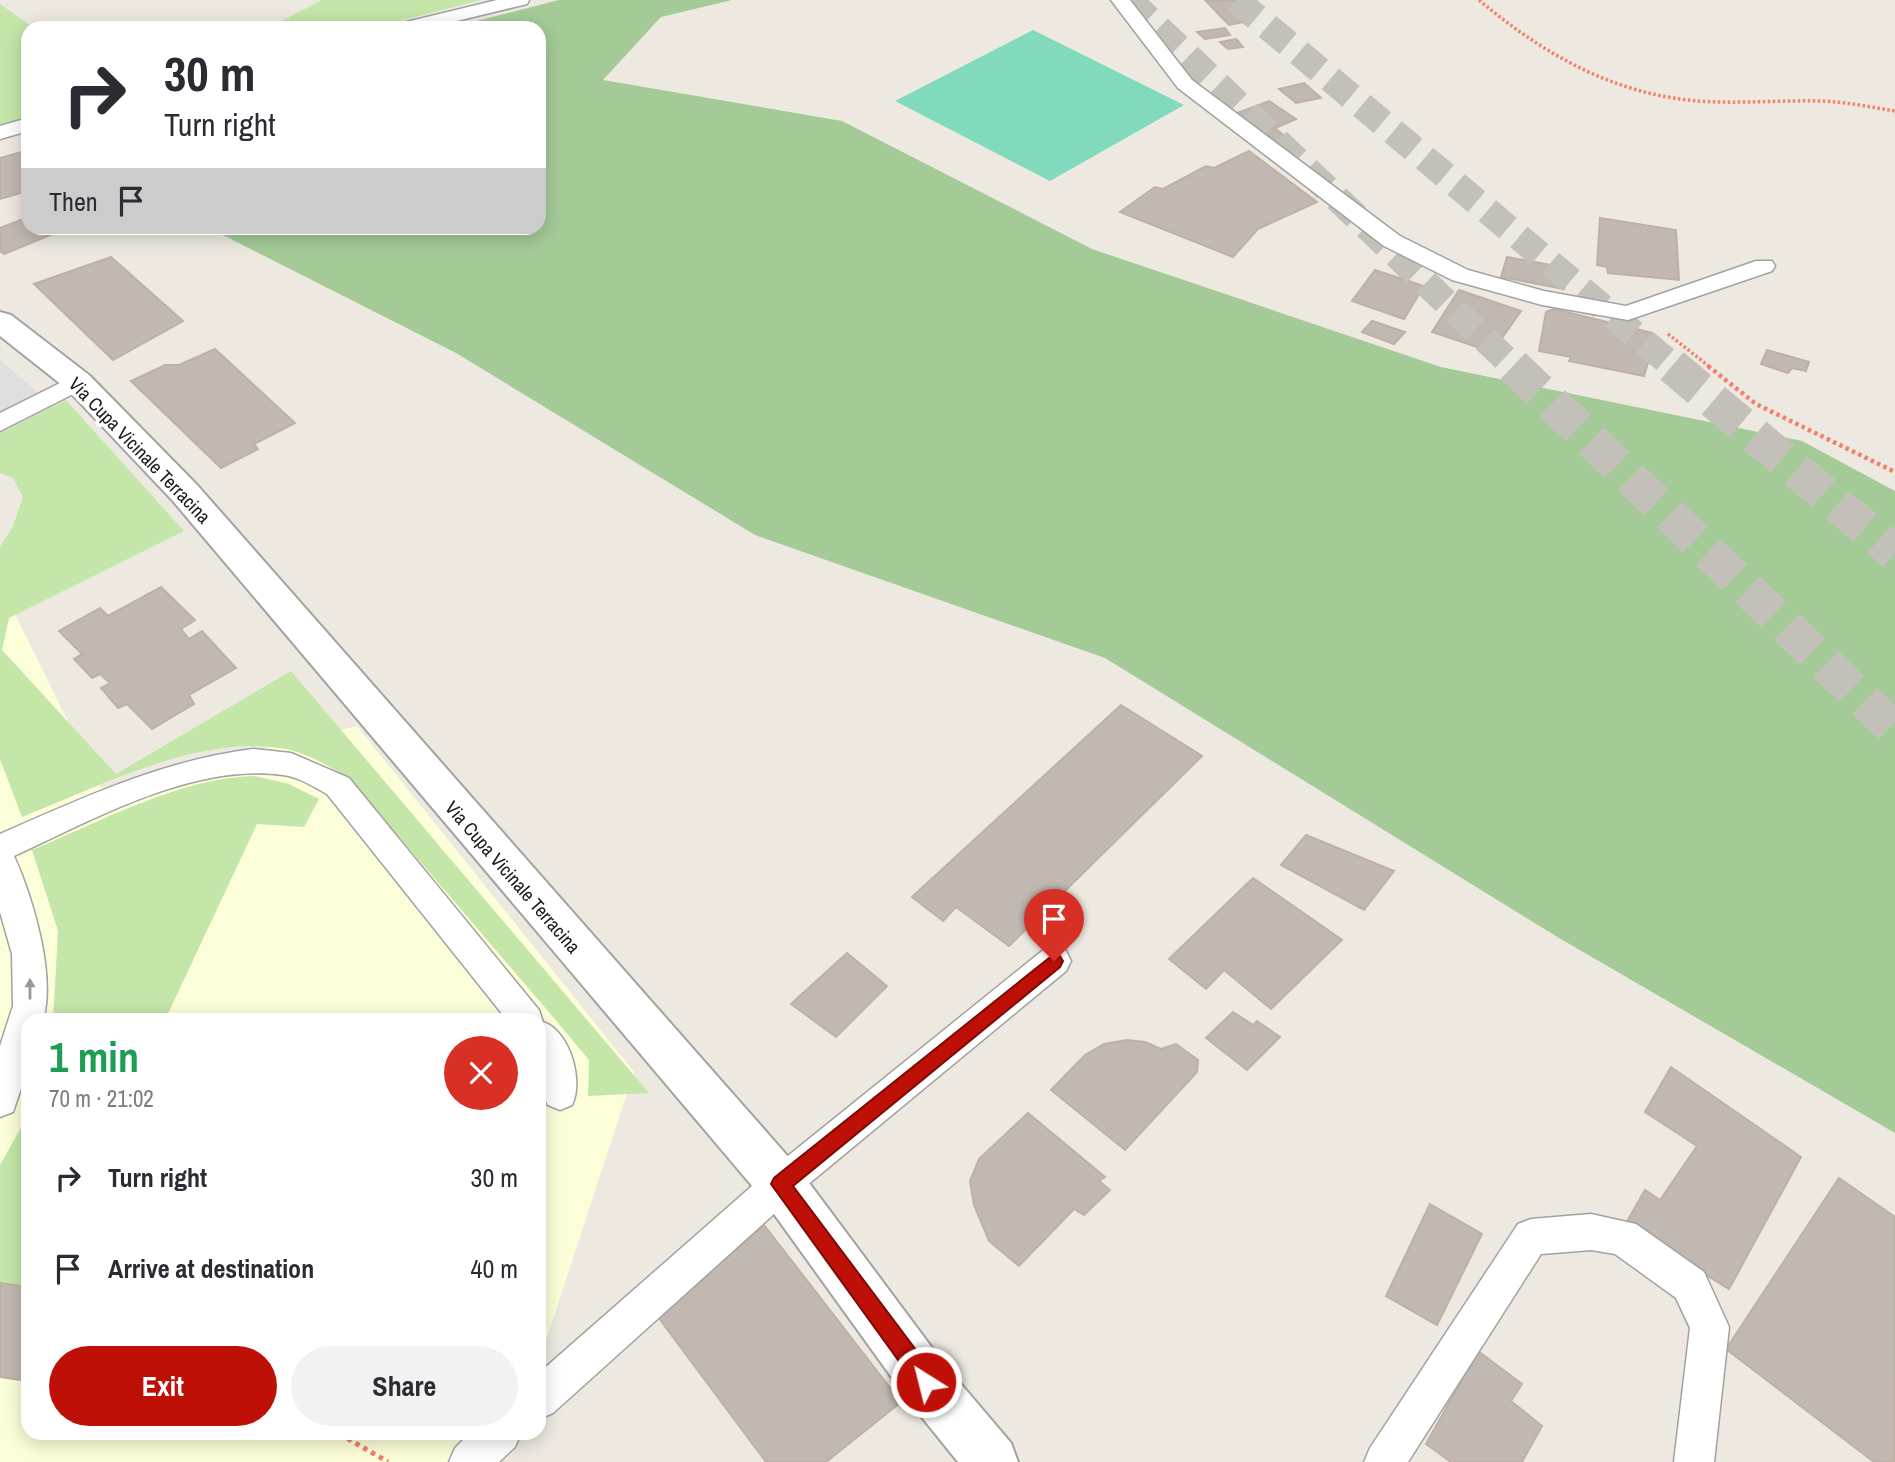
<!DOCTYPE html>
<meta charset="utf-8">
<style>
:root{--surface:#fff;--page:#f2f2f3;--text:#2b2b33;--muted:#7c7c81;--accent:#bf1008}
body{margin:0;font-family:"Archivo Narrow",sans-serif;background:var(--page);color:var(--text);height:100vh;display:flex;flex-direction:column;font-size:26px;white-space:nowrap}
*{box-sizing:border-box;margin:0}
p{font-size:23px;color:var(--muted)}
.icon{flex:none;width:38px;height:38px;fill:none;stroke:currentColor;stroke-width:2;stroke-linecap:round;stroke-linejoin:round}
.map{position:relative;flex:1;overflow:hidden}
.drawer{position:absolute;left:21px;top:1013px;width:525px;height:427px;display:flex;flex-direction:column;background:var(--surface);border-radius:21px;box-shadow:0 4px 18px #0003}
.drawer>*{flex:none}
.top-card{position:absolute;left:21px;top:21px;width:525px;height:214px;border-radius:21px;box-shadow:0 4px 18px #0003;background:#fff;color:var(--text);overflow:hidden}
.pin{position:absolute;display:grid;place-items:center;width:60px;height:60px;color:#fff;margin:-72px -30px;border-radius:50% 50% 50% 0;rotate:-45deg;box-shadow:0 0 7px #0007}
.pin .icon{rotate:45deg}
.me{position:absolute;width:77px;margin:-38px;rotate:324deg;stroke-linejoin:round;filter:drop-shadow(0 0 5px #0008)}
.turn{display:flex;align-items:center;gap:24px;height:147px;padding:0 28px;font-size:32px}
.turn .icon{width:91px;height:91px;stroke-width:2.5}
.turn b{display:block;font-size:49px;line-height:60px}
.then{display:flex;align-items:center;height:66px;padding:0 28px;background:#0003;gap:14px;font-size:26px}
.round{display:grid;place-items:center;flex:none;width:74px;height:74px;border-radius:37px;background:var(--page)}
.summary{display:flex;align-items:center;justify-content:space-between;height:119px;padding:0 28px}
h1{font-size:42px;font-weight:800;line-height:52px;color:#1e9e55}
.cta{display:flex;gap:14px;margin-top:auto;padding:14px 28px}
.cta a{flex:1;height:80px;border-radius:42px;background:var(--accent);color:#fff;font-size:28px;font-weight:800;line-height:80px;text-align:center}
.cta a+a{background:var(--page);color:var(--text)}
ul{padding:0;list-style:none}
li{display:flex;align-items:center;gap:21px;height:91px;padding:0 28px}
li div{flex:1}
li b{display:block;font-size:26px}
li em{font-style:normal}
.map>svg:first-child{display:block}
</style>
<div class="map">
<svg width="1895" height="1462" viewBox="0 0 1895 1462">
<rect width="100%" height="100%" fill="#ede9e1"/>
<polygon fill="#fcfed9" points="0,584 101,788 357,726 634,1072 539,1362 539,1020 28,1020 28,1433 516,1433 507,1459 481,1462 0,1462"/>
<g fill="#c4e6a8">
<polygon points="322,0 481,0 372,28 268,28"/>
<polygon points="0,4 34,28 28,28 28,119 0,129"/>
<path d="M 66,400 L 184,531 L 9,618 L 2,650 L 116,774 L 291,671 L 649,1093 L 588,1096 L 589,1060 L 559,1024 L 348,777 C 328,766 308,753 285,749 C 201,733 98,787 22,817 L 0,759 L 0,547 L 13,526 L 23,497 L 13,478 L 0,473 L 0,433 Z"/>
<path d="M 255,776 L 289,784 L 319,799 L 304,827 L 257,824 L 165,1020 L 53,1020 L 58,931 L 32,850 C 103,821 178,778 255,776 Z"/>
<polygon points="28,1115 28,1287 0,1283 0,1165"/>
</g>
<polygon fill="#a4cb97" points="559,0 732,0 661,17 603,80 842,121 1092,249 1441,367 1802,441 1895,491 1895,1133 1559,938 1105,658 755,535 456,353 209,228 539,228 539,28 449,28"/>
<polygon fill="#81dabc" points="1033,30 1184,105 1050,181 895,101"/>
<polygon fill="#dfdfdf" points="0,360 54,406 0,433"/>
<g fill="#c1b8b1" stroke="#beb1a4" stroke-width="2">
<polygon points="1205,0 1237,0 1253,20 1229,25"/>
<polygon points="1225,28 1230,35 1205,39 1197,32"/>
<polygon points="1236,39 1243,47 1228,49 1220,42"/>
<polygon points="1304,83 1321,98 1296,103 1279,89"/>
<polygon points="1269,101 1296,119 1275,128 1289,140 1273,146 1232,115"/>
<polygon points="28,150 28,191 0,199 0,158"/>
<polygon points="1249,151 1317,202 1258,229 1233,257 1120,212 1155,187 1163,189 1206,166 1214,168"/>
<polygon points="28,217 28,228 67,228 4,254 0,251 0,228"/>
<polygon points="1600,218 1676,230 1679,280 1608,273 1607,267 1597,265"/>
<polygon points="111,257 183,321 113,360 34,284"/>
<polygon points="1507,257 1568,268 1564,289 1501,277"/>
<polygon points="1375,270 1424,286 1404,319 1352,301"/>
<polygon points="1459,290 1521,311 1492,352 1432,332"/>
<polygon points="1554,309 1652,333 1656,337 1644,376 1569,361 1571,357 1539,351 1546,312"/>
<polygon points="1372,321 1405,332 1394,344 1362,332"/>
<polygon points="215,349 295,423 254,444 258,449 221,468 131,381 165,365 179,365"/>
<polygon points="1767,350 1809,362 1806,371 1792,368 1788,373 1761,364"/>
<polygon points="161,587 195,620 181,629 189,639 202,631 236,668 189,695 194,704 152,729 127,704 118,708 101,688 110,683 100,674 92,678 74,659 82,654 59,631 100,608 108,616"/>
<polygon points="1121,705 1202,756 1009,946 956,907 943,921 912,897"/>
<polygon points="1306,835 1394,871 1364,910 1281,865"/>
<polygon points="1253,878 1342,940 1271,1009 1224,970 1206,989 1169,959"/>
<polygon points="847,953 887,986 836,1037 791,1004"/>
<polygon points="1233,1012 1253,1025 1257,1021 1280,1037 1247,1070 1206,1038"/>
<polygon points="1127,1040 1145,1042 1161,1049 1176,1044 1198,1060 1197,1072 1125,1150 1051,1090 1085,1055 1104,1044"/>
<polygon points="1671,1067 1801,1157 1729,1289 1625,1225 1645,1190 1660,1200 1697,1146 1645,1112"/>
<polygon points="1028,1113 1105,1177 1099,1181 1110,1190 1084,1215 1074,1209 1019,1266 989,1241 974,1205 970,1181 979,1159"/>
<polygon points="1839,1178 1895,1217 1894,1462 1874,1462 1726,1349"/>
<polygon points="1430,1204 1482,1234 1437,1325 1386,1296"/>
<polygon points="764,1225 901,1402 826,1462 766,1462 655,1313"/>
<polygon points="0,1283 28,1287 28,1381 0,1377"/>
<polygon points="1478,1351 1522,1384 1511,1401 1542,1426 1522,1462 1451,1462 1426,1444"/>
</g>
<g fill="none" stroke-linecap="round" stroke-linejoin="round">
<g stroke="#c3c0b9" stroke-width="27" stroke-dasharray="27 14" stroke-linecap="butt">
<polyline points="1129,0 1514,367"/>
<polyline points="1236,0 1674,367"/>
</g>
<g stroke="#c3c0b9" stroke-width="36" stroke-dasharray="36 18" stroke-linecap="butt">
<polyline points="1513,366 1895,730"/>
<polyline points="1672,366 1895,553"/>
</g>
<g stroke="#a2a2a2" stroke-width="3">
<g id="service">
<polygon points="497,0 529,0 527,4 428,28 395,28 398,24"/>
<polygon points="1111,0 1130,0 1192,80 1400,236 1468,270 1544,291 1626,306 1756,261 1772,261 1775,266 1772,271 1628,320 1542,305 1452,280 1384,246 1178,88"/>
<polygon points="28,118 28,131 0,139 0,126"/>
<polygon points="78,374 87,377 90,382 87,387 0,431 0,413"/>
<path d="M 253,749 L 291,753 L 349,778 L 539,1010 L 543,1022 C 570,1031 584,1081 572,1105 L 560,1110 L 548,1105 L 542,1094 L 539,1020 L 507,1020 L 327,794 C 314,787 299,777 283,775 C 195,762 92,820 14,856 C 33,898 56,975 43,1020 L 28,1020 L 28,1068 L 13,1112 L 0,1117 L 0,1046 L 13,1006 L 12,954 L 0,912 L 0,834 C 82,798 163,760 253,749 Z"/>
<polygon points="1054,947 1066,951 1071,961 1066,971 794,1196 553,1413 539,1419 539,1373 768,1172 1042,951"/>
<polygon points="1591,1214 1636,1224 1704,1272 1729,1327 1714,1462 1674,1462 1690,1328 1676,1298 1615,1254 1591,1250 1541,1254 1408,1462 1364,1462 1370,1448 1518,1224 1531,1219"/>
<polygon points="470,1433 521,1433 515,1447 499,1462 449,1462 455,1448"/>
</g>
</g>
<g stroke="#a2a2a2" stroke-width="4">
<polygon id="minor" points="0,312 11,315 89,375 197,485 798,1168 944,1364 1011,1443 1018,1462 958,1462 908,1400 764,1200 173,501 67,389 0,336"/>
</g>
<g stroke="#f47f6b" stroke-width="3.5" stroke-dasharray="2.5 2.5" stroke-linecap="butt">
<path d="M 1479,0 C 1543,54 1613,94 1698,101 C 1739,104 1780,100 1821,101 C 1846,102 1871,107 1895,111"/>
<polyline points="1668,334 1710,367"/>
</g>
<polyline stroke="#f47f6b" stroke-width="4.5" stroke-dasharray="3.5 3.5" stroke-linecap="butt" points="1708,366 1756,404 1895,472"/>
<polyline stroke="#f47f6b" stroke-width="5" stroke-dasharray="4.5 4.5" stroke-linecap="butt" points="340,1434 388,1462"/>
<use href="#service" fill="#fff" fill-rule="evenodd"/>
<use href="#minor" fill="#fff" fill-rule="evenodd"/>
</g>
<defs><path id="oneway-solid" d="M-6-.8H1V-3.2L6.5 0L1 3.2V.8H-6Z" transform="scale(1.75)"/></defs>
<use fill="#989898" href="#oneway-solid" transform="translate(30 989) rotate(-90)"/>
<polygon fill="#bf1008" stroke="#7c0a05" stroke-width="2" points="1054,954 1060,956 1063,961 1060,967 793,1186 934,1374 937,1382 934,1389 926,1392 919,1389 771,1184 774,1178"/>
<g text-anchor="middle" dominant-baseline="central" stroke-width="7" stroke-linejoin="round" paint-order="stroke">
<g font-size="19" fill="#1b1b1b" stroke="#fff">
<text transform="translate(140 450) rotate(46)">Via Cupa Vicinale Terracina</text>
<text transform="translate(513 877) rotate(49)">Via Cupa Vicinale Terracina</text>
</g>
</g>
</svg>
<div class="pin" style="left:1054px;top:961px;background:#d93025"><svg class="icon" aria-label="arrive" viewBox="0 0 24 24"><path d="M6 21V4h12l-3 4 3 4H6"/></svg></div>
<svg class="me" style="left:926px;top:1382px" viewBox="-20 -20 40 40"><circle r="17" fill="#bf1008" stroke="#fff" stroke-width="3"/><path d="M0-11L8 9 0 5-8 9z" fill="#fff"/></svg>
<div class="top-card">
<div class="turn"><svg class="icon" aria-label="right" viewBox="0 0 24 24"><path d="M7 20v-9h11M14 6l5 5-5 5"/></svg><div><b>30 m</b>Turn right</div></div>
<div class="then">Then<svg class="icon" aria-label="arrive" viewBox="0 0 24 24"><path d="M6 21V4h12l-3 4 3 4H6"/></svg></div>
</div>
<section class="drawer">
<div class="summary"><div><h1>1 min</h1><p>70 m · 21:02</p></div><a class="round" style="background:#d93025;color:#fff"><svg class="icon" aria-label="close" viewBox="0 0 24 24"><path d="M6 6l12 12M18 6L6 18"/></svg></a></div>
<ul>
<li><svg class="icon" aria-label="right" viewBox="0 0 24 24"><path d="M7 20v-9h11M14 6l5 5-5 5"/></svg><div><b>Turn right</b></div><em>30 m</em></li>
<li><svg class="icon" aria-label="arrive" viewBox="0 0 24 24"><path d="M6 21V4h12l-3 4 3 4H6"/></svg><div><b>Arrive at destination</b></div><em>40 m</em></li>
</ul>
<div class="cta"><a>Exit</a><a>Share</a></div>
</section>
</div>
